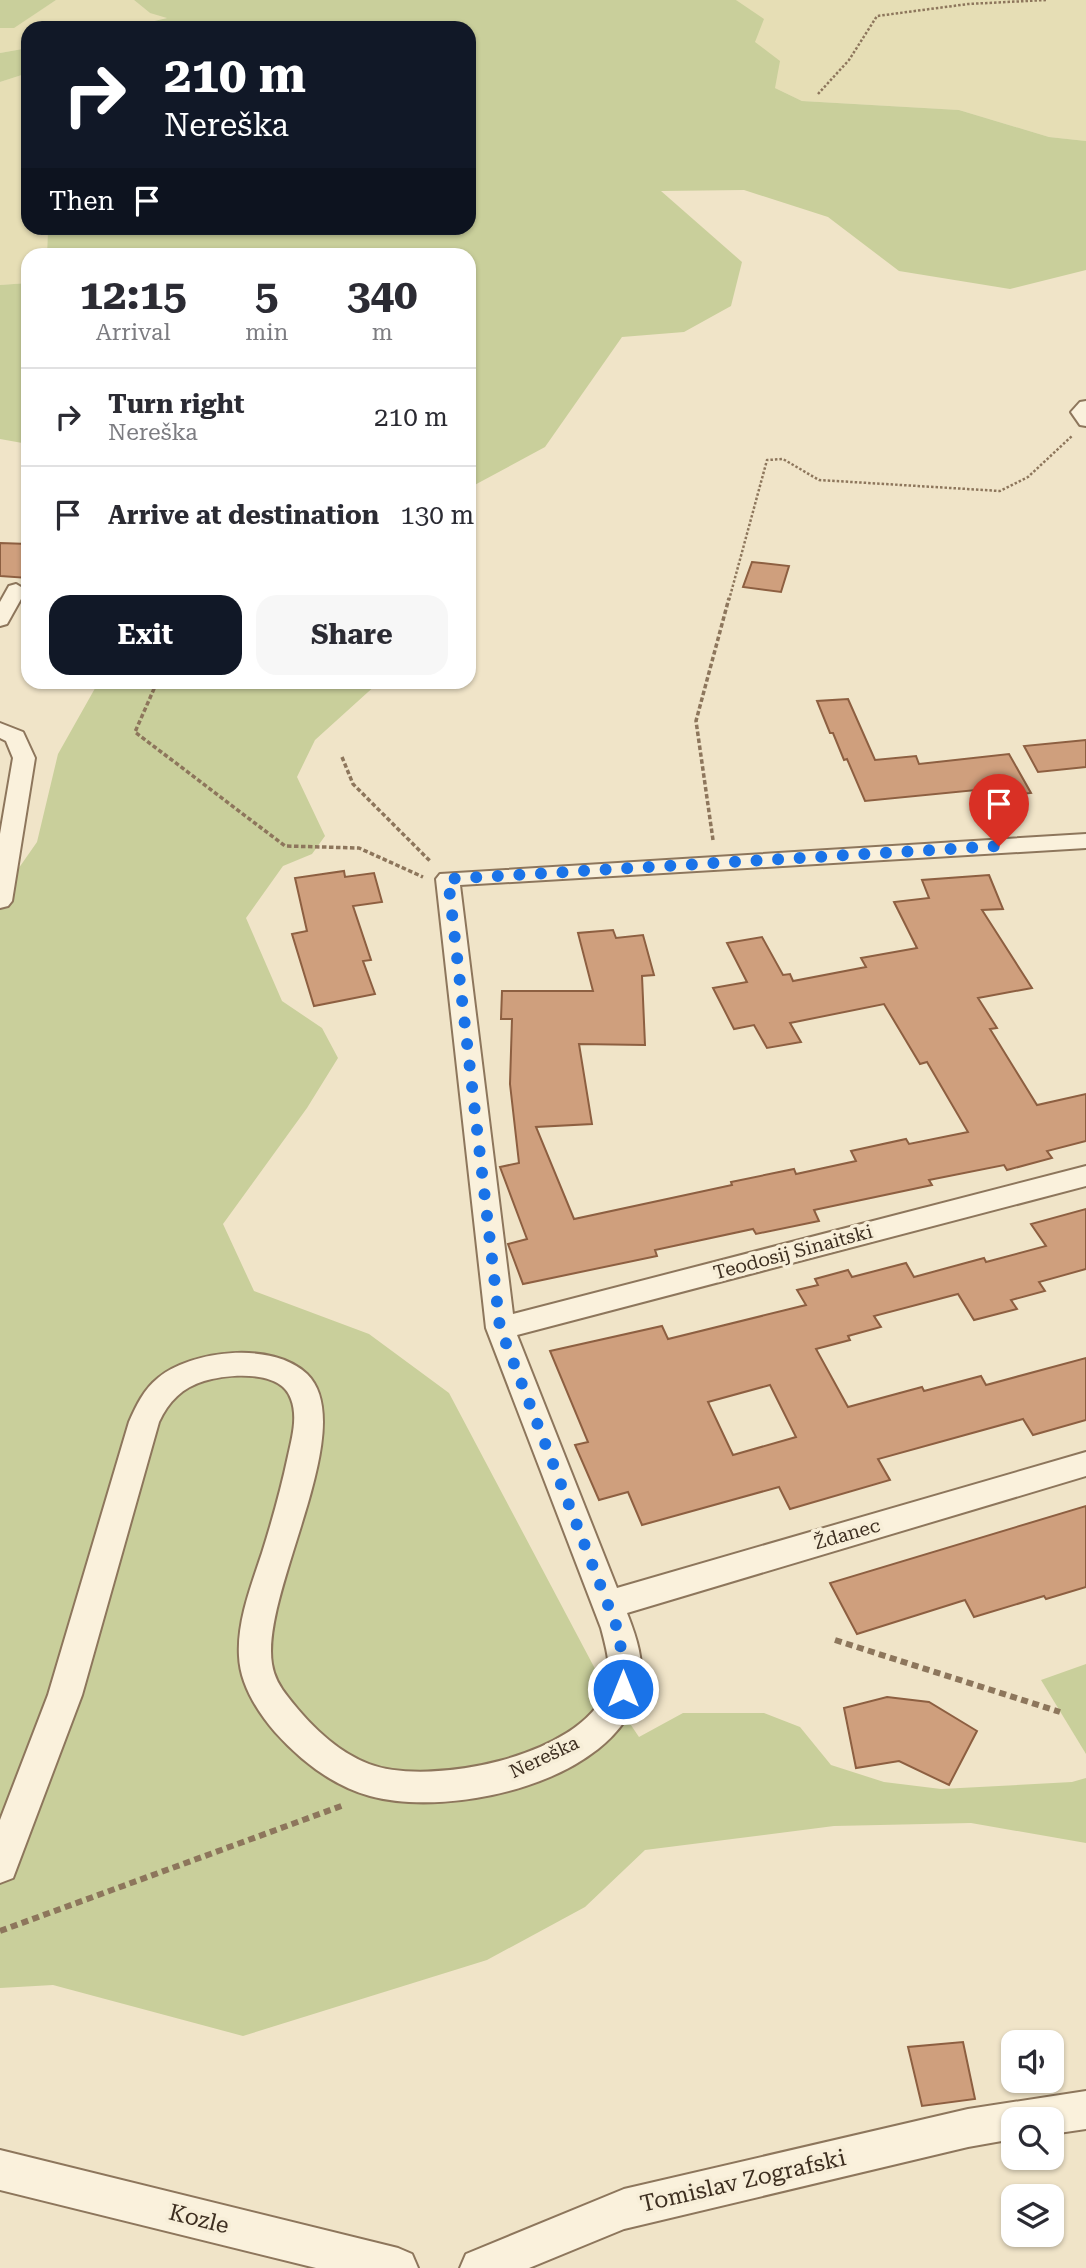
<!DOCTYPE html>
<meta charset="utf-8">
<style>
:root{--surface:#fff;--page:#f7f7f7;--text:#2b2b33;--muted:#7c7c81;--line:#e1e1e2;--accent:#111827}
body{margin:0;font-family:"Roboto Serif",serif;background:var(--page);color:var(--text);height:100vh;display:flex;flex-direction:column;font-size:26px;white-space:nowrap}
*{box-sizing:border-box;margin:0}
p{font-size:23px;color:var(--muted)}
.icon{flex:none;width:38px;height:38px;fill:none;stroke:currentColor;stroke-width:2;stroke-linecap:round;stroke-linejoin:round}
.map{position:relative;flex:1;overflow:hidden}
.details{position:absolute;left:21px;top:248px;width:455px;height:441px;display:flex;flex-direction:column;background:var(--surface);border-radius:21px;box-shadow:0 2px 5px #0004}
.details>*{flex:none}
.top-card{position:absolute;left:21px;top:21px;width:455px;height:214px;border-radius:21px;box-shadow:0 2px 5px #0004;background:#111827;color:#fff;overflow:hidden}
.fabs{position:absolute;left:1001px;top:2030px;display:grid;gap:14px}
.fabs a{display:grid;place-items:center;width:63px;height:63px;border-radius:14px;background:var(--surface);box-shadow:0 2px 5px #0004;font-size:35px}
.pin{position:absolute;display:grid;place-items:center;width:60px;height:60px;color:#fff;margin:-72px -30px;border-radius:50% 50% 50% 0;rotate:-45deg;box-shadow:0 0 7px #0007}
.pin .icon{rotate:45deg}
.me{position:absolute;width:77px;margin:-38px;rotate:0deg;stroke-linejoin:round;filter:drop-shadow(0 0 5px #0008)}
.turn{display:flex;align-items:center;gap:24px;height:147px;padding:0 28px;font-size:32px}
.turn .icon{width:91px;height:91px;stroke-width:2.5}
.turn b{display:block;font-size:49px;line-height:60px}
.then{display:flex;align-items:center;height:66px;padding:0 28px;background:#0003;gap:14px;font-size:26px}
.eta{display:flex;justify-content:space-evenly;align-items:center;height:119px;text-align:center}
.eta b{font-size:42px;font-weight:700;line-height:49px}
.action{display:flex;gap:14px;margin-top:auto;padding:14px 28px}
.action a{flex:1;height:80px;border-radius:21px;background:var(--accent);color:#fff;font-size:28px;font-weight:700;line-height:80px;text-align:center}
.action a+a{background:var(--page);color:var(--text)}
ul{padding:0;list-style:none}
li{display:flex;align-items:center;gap:21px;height:98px;padding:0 28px;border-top:2px solid var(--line)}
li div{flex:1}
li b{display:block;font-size:26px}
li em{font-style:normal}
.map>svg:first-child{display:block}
</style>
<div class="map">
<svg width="1086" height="2268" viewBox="0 0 1086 2268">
<rect width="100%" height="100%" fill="#f0e4c8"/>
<g fill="#e6deb5">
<polygon points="56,0 134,0 150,13 183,14 124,28 28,28 28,48 0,53 0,28 14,27"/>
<polygon points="736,0 1086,0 1086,141 1049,137 959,110 802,101 775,88"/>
<polygon points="28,73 28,228 48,228 47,255 28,256 28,283 0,285 0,82"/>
</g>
<g fill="#c9cf9b">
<polygon points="0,0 56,0 14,28 0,28"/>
<polygon points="134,0 736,0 764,19 755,42 780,61 775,88 802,101 959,110 1049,137 1086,141 1086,270 1010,289 899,271 828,217 744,190 661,191 742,262 731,306 684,332 622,337 545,447 469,488 469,256 47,255 48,228 469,228 469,28 124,28 167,18 150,13"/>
<polygon points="28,48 28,73 0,82 0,53"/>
<polygon points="28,283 28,444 0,439 0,285"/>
<polygon points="98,683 378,683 315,740 297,777 325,836 312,854 283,866 246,918 282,1001 322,1028 338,1058 307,1108 223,1224 254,1291 369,1334 449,1393 602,1682 639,1737 683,1713 764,1713 800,1727 831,1765 884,1782 941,1789 1072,1782 1086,1778 1086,1843 971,1823 834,1826 645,1850 585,1907 487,1960 243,2036 53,1985 0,1988 0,895 37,842 58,754"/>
<polygon points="1086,1664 1086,1754 1041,1680"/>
</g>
<g fill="#cf9f7d" stroke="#8d5f41" stroke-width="2" fill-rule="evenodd">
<polygon points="0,543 28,544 28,578 0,576"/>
<polygon points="752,562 789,566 781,592 743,587"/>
<polygon points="848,699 875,760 916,756 919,764 1009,754 1031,793 981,798 976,790 865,801 847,759 844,760 833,733 830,733 817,701"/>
<polygon points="1086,740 1086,767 1038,772 1024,746"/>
<polygon points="344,871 345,877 374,873 382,902 353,906 371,960 363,961 375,994 314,1006 292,934 307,931 295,878"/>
<polygon points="989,875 1003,909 982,910 1032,988 978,998 997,1028 990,1029 1037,1105 1086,1094 1086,1141 1047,1151 1052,1158 1007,1170 1004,1165 929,1180 932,1185 814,1210 819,1221 756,1234 753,1229 655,1250 657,1256 523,1284 508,1244 527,1239 500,1167 519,1163 510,1084 512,1019 501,1019 502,991 593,991 578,933 613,930 616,938 643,935 654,975 642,976 645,1045 579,1044 592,1124 536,1127 574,1219 732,1185 731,1182 794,1169 796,1174 856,1161 851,1151 906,1139 909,1144 968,1132 927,1062 920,1064 884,1004 790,1023 801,1042 767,1048 754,1025 734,1029 713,988 747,982 727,943 762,937 783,975 790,974 793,981 866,967 861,958 917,948 894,902 929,898 922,880"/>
<path d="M 1086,1209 L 1086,1269 L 1039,1282 L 1045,1291 L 1011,1300 L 1017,1309 L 974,1320 L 958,1294 L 874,1316 L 881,1327 L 848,1336 L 850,1340 L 816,1349 L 848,1407 L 922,1387 L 924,1391 L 981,1376 L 986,1385 L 1086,1358 L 1086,1420 L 1033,1435 L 1023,1419 L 878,1459 L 890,1480 L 790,1509 L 779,1487 L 642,1525 L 628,1492 L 599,1500 L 575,1445 L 588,1442 L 550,1351 L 662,1326 L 668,1339 L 806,1305 L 797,1290 L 818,1285 L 815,1279 L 848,1270 L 852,1277 L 906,1263 L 914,1277 L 984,1258 L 986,1262 L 1046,1246 L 1031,1224 ZM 770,1385 L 796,1437 L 733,1455 L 708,1402 Z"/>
<polygon points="1086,1506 1086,1587 1046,1599 1044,1596 974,1617 965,1600 857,1634 830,1583"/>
<polygon points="887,1697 929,1702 977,1731 949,1785 899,1761 856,1768 844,1708"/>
<polygon points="963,2042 975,2099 922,2106 908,2047"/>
</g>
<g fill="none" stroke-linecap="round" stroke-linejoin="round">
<g stroke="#8d765c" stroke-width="4">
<g id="minor">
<polygon points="1086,401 1086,426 1080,425 1071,412 1080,402"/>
<polygon points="16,584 26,590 7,624 0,626 0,602 9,586"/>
<polygon points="0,723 23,732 35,758 12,901 8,906 0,908 0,834 13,758 6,741 0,738"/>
<path d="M 1086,834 L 1086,848 L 460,885 L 513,1314 L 1086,1166 L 1086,1186 L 517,1335 L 617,1588 L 1086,1452 L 1086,1476 L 627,1613 C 636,1636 646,1664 639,1690 C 615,1783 450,1818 370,1796 C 333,1786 300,1760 275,1732 C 257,1711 240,1684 239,1656 C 237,1622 251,1586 262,1553 C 272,1521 281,1489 288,1456 C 292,1438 298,1417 291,1399 C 281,1369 228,1374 204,1381 C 183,1387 168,1402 159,1422 L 82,1695 L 13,1878 L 0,1883 L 0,1820 L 48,1695 L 129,1422 C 136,1406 144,1389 158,1378 C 192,1350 273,1341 307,1374 C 361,1427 260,1593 272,1664 C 274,1677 280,1687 288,1697 C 308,1723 337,1752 369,1764 C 428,1787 581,1757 606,1690 C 613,1671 606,1647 601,1628 L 486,1328 L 436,879 L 440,874 Z"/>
<polygon points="1086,2091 1086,2129 1052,2134 1052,2119 1013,2119 1013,2139 968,2147 624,2229 529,2268 460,2268 466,2254 624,2189 968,2109"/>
<polygon points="0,2150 398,2248 412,2254 418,2268 316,2268 0,2190"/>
</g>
</g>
<g stroke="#8d765c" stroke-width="2.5" stroke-dasharray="2.5 2" stroke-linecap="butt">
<polyline points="818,94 849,60 877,16 968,4 1046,0"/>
<polyline points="729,600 767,460 783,459 819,480 1000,491 1028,477 1073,435"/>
</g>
<g stroke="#8d765c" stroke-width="3.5" stroke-dasharray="4.5 2.5" stroke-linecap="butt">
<polyline points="157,682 135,732 285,846 359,848 423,877"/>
<polyline points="342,757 353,784 431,862"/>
<polyline points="713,840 696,721 729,598"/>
</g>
<g stroke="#8d765c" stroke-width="6" stroke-dasharray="7 4.5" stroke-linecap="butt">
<polyline points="835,1640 1060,1712"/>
<polyline points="0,1931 344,1805"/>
</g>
<use href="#minor" fill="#faf1dc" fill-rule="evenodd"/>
</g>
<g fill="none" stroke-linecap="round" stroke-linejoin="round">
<polyline stroke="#1a73e8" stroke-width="12" stroke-dasharray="0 21.6" points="623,1689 624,1664 617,1628 500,1328 448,879 999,846"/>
</g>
<g text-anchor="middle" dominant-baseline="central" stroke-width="7" stroke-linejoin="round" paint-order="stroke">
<g font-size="19" fill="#3d2e20" stroke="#f7eed8">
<text transform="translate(793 1252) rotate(-15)">Teodosij Sinaitski</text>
<text transform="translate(847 1534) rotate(-16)">Ždanec</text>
<text transform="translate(544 1757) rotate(-25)">Nereška</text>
</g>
<g font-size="23" fill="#3d2e20" stroke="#f7eed8">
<text transform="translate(743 2181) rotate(-13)">Tomislav Zografski</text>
<text transform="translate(199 2219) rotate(14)">Kozle</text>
</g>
</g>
</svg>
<div class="fabs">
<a><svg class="icon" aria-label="sound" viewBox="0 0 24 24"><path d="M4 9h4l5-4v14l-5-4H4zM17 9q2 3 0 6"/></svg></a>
<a><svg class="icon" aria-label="search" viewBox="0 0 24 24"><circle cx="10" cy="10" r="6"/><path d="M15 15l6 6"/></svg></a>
<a><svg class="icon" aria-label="layers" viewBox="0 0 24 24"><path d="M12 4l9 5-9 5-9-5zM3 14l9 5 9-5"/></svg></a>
</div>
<div class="pin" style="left:999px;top:846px;background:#d93025"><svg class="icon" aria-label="arrive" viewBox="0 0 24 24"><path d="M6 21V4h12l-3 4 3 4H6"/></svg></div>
<svg class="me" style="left:623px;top:1689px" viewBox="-20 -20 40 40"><circle r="17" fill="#1a73e8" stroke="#fff" stroke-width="3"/><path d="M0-11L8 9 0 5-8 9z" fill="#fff"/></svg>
<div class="top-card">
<div class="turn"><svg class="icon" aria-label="right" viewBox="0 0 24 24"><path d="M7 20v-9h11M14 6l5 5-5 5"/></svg><div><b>210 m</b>Nereška</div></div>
<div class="then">Then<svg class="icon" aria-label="arrive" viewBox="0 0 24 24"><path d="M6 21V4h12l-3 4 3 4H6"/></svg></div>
</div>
<section class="details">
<div class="eta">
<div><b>12:15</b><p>Arrival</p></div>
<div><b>5</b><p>min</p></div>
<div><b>340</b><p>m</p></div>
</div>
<ul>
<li><svg class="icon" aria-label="right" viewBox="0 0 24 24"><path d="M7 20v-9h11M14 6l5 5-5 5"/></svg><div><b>Turn right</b><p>Nereška</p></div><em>210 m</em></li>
<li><svg class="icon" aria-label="arrive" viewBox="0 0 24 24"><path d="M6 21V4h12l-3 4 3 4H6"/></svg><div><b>Arrive at destination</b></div><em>130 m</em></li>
</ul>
<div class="action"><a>Exit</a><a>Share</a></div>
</section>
</div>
